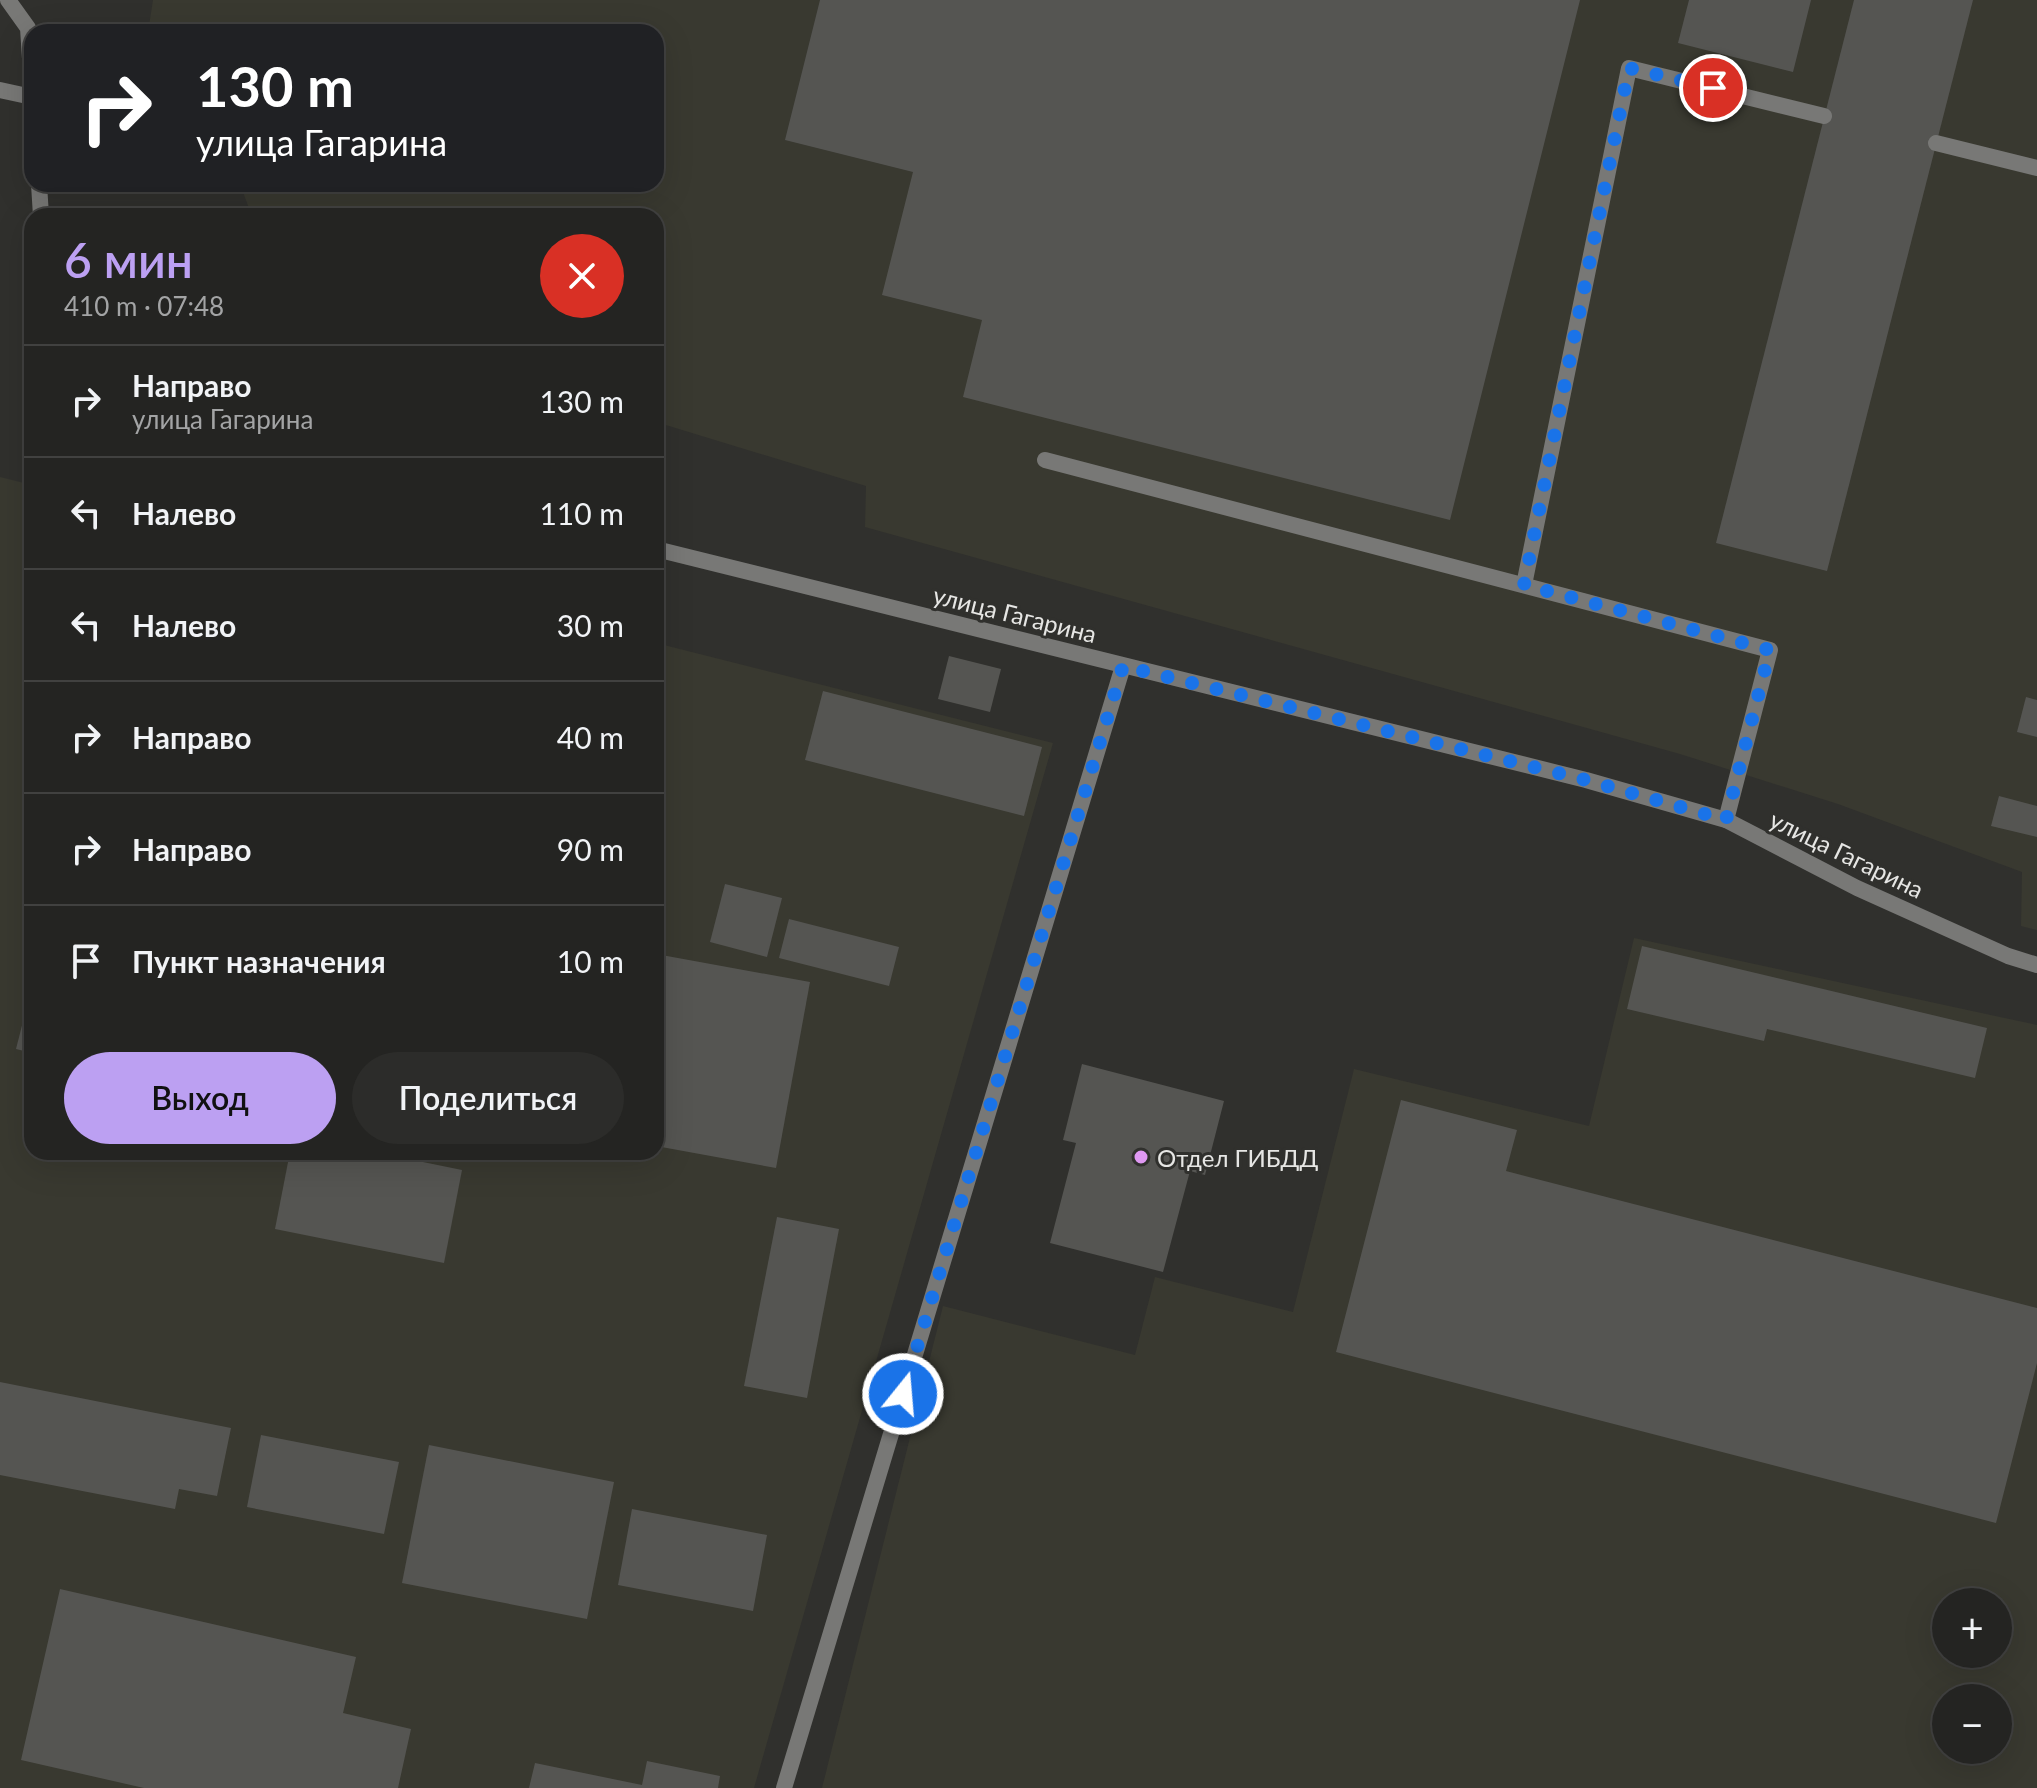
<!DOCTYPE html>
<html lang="ru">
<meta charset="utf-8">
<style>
:root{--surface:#242422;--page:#2c2c2a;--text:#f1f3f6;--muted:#a3a4a5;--line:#414140;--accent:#bca0f2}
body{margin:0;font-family:Lato,sans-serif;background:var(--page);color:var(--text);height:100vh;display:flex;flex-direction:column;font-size:30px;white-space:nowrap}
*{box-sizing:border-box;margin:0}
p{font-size:26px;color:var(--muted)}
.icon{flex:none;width:44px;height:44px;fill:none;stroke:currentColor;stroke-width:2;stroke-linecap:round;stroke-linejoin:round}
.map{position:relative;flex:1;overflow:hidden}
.details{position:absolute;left:24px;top:208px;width:640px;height:952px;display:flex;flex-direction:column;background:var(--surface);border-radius:24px;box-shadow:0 8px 32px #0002,0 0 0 2px var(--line)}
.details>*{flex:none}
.guide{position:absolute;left:24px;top:24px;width:640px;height:168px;border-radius:24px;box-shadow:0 8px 32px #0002,0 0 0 2px var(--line);background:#202124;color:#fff;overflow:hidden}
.fabs{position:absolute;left:1932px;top:1588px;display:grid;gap:16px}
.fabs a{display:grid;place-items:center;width:80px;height:80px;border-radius:50%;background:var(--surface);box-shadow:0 8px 32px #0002,0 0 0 2px var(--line);font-size:40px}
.pin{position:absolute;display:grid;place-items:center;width:68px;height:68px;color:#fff;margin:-34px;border:4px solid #fff;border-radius:50%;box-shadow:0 2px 8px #0007}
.me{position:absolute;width:88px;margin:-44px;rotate:17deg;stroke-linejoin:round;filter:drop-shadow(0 0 6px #0008)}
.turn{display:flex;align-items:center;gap:28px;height:168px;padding:0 40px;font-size:36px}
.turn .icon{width:104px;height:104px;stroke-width:2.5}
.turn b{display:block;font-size:56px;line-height:68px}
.round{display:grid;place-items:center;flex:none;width:84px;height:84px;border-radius:42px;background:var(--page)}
.summary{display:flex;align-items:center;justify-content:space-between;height:136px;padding:0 40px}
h1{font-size:48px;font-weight:600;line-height:60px;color:var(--accent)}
.cta{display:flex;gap:16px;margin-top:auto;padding:16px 40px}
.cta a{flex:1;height:92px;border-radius:48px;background:var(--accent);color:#111;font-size:32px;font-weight:600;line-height:92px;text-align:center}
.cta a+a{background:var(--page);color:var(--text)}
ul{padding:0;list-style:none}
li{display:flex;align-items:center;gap:24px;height:112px;padding:0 40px;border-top:2px solid var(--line)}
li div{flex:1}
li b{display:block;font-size:30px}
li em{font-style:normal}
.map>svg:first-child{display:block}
</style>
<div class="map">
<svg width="2037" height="1788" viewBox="0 0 2037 1788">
<rect width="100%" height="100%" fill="#30302d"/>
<g fill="#393930" fill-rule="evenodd">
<polygon points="153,0 2037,0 2037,930 2021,926 2022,872 1838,804 1680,754 865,527 866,486 656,422 656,216 252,216 240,184 656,184 656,32 148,32"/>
<polygon points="0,477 32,485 32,1152 656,1152 656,643 1053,743 754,1788 0,1788"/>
<path d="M 1634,938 L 2037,1025 L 2037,1788 L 822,1788 L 943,1306 L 1135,1355 L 1155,1277 L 1293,1312 L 1354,1069 L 1589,1126 ZM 1946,1602 L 1998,1602 L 1998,1654 L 1946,1654 ZM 1946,1698 L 1998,1698 L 1998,1750 L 1946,1750 Z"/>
</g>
<g fill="#555552">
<polygon points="820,0 1580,0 1450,520 963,397 982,320 882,295 913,172 785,140"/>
<polygon points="1689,0 1811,0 1793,72 1678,43"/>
<polygon points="1854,0 1973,0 1827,571 1716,543"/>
<polygon points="949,656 1001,669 990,712 938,699"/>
<polygon points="823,691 1042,747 1024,816 805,760"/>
<polygon points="2026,697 2037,700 2037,737 2017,732"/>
<polygon points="1999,796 2037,806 2037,837 1991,826"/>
<polygon points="725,884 782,898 767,957 710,942"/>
<polygon points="789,919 899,947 889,986 779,958"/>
<polygon points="1642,946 1987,1028 1975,1078 1767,1029 1764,1041 1627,1009"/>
<polygon points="656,954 810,982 776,1168 656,1146"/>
<polygon points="31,990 32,990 32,1053 16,1049"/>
<polygon points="1082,1064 1224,1101 1205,1175 1190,1171 1163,1272 1050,1243 1076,1143 1063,1140"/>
<polygon points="1401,1100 1517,1130 1506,1171 2037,1308 2037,1363 1996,1523 1336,1352"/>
<polygon points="290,1152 374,1152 462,1170 444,1263 275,1229"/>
<polygon points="777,1217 839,1229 807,1398 744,1386"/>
<polygon points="0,1382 231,1428 217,1496 179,1489 175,1509 0,1475"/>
<polygon points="261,1435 399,1462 384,1534 247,1507"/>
<polygon points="429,1445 614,1482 587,1619 402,1583"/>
<polygon points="632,1509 767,1535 753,1611 618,1585"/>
<polygon points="60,1589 356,1657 343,1713 411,1729 398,1788 144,1788 21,1760"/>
<polygon points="647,1761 720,1776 718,1788 529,1788 535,1763 642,1785"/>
</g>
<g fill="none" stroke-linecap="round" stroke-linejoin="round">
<g stroke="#787876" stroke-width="16">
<polyline points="0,90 32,97"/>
<polyline points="1936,143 2037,168"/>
<polyline points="1045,460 1770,650 1726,820"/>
<polyline points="1524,585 1629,68 1824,116"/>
<polyline points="784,1788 1123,666"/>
</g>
<g stroke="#787876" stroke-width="16">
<polyline points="8,0 28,28 32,89"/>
<polyline points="39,184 41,216"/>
<polyline points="656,549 1586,780 1726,820 1857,888 2008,956 2037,965"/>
</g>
</g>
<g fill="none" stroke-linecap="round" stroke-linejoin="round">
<polyline stroke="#1a73e8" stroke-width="14" stroke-dasharray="0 25.2" points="903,1394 1123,666 1586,780 1726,820 1770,650 1524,585 1629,68 1713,88"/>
</g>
<circle fill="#df98f2" stroke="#30302d" stroke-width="3" cx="1141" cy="1157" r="8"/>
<g text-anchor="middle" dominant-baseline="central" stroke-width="6" stroke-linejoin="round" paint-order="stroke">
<g font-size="24" fill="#e6e6e4" stroke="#30302d">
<text transform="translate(1015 614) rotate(14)">улица Гагарина</text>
<text transform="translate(1847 854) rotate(26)">улица Гагарина</text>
</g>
<g font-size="24" fill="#e6e6e4" stroke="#30302d" text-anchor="start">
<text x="1157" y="1157">Отдел ГИБДД</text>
</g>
</g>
</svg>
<div class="fabs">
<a>+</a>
<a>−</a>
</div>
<div class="pin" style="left:1713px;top:88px;background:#d93025"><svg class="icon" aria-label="arrive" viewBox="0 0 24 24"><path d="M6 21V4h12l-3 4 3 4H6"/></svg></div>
<svg class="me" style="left:903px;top:1394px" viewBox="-20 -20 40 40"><circle r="17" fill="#1a73e8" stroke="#fff" stroke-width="3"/><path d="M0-11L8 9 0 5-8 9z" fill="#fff"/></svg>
<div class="guide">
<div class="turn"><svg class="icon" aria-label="right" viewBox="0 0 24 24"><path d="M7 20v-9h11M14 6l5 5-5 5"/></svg><div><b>130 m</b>улица Гагарина</div></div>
</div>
<section class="details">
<div class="summary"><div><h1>6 мин</h1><p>410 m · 07:48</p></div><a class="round" style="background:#d93025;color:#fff"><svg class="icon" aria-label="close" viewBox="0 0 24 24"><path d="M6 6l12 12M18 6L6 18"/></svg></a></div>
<ul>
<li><svg class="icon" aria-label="right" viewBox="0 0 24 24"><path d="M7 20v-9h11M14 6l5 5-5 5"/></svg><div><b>Направо</b><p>улица Гагарина</p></div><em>130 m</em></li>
<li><svg class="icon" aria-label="left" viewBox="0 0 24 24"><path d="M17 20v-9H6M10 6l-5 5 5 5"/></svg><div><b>Налево</b></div><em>110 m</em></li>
<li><svg class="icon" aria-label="left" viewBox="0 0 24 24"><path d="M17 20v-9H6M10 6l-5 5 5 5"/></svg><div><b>Налево</b></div><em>30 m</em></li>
<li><svg class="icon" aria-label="right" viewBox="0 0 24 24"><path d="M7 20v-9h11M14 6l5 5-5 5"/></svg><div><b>Направо</b></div><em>40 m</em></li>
<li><svg class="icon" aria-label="right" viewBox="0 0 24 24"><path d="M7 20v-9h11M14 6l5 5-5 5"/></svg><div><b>Направо</b></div><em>90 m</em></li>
<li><svg class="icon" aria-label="arrive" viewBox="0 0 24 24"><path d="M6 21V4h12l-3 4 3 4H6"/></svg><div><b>Пункт назначения</b></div><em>10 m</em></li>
</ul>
<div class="cta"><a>Выход</a><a>Поделиться</a></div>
</section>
</div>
